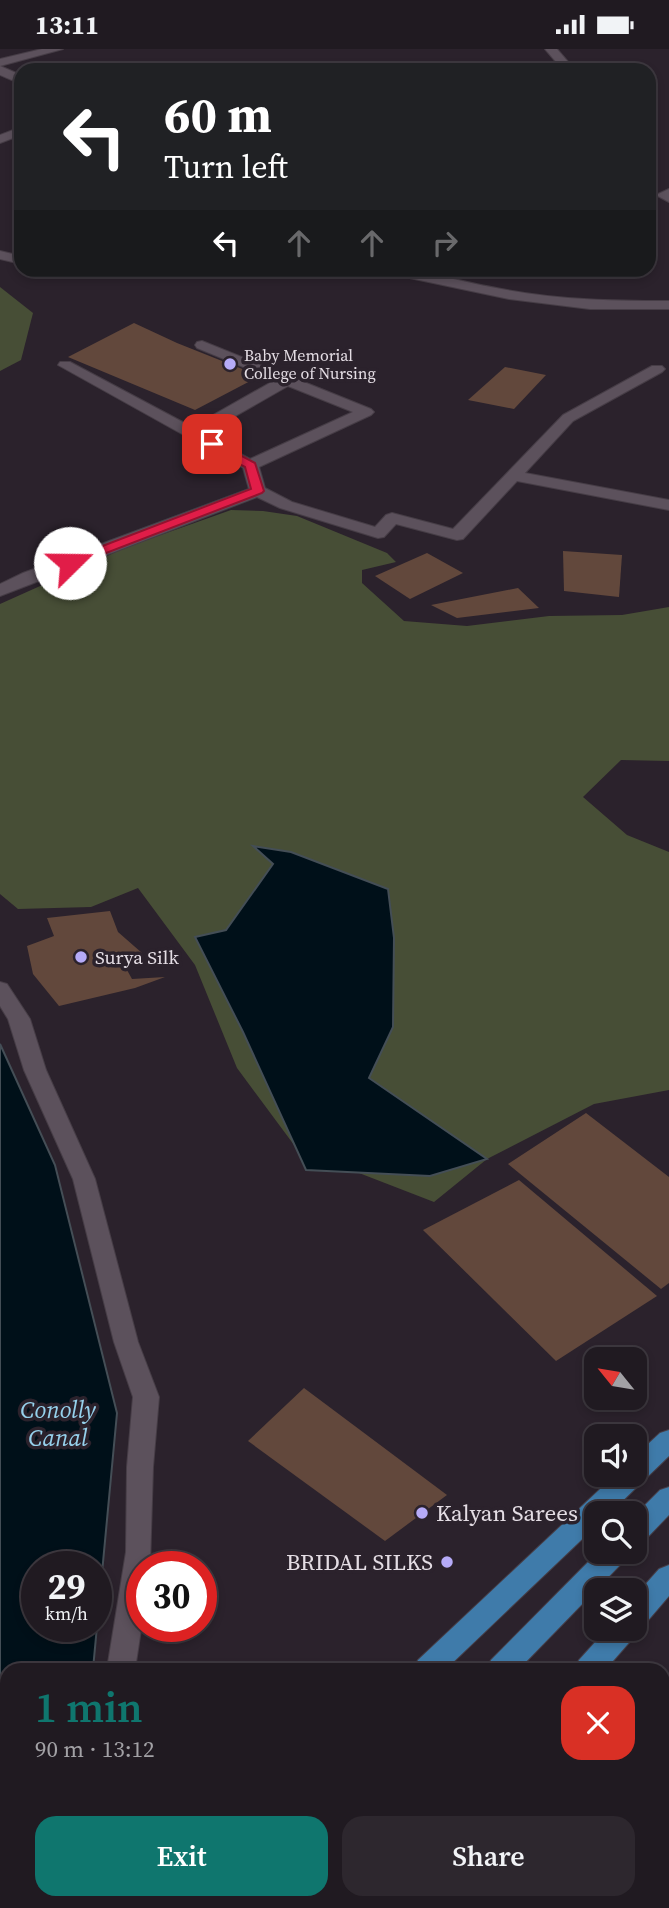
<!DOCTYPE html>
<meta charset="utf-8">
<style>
:root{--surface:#201a21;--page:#2d272e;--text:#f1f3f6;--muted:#a2a1a5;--line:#3d383f;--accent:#0f766e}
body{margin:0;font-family:"Source Serif 4",serif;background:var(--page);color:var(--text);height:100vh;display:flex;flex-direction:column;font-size:26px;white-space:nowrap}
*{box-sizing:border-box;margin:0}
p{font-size:23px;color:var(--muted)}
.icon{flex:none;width:38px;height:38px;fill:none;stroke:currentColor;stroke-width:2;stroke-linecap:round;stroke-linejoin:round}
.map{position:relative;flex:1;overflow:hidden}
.sheet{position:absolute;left:0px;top:1614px;width:670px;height:247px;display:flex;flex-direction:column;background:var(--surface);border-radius:21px 21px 0 0;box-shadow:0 4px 10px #0003,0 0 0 2px var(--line)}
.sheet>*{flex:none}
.hud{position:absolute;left:14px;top:14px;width:642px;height:214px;border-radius:21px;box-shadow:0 4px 10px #0003,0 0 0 2px var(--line);background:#202124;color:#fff;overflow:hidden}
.needle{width:46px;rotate:300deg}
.controls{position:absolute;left:584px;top:1298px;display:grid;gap:14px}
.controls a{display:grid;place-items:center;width:63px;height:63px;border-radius:14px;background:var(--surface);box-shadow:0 4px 10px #0003,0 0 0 2px var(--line);font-size:35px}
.speed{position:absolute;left:21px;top:1502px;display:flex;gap:14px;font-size:35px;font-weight:700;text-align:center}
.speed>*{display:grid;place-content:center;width:91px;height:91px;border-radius:50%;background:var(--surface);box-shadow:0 4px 10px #0003,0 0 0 2px var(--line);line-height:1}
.speed small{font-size:18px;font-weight:400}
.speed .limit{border:10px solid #d22;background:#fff;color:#111}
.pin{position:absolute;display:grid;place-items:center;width:60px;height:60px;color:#fff;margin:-30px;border-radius:14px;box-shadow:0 4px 10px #0006}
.me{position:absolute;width:77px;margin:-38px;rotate:68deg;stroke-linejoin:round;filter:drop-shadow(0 0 5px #0008)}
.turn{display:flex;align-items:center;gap:24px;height:147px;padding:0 35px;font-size:32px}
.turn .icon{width:91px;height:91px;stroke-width:2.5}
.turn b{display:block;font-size:49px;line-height:60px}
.lanes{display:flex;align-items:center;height:66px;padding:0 35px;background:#0003;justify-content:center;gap:35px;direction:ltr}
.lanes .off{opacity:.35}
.round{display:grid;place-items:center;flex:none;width:74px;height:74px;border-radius:21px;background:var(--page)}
.overview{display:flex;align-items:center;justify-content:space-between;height:119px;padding:0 35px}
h1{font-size:42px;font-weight:600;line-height:52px;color:var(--accent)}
.primary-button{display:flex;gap:14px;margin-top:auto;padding:14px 35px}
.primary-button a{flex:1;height:80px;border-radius:21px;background:var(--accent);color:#fff;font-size:28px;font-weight:600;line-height:80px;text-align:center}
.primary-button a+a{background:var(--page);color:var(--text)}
.status{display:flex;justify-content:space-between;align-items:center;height:49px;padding:0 35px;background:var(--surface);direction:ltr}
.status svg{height:19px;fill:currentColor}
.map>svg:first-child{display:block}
</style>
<div class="status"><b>13:11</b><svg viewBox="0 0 49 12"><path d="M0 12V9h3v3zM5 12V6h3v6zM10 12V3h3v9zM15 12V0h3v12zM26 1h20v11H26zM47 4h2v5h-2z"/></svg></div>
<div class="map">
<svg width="669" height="1859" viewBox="0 0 669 1859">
<rect width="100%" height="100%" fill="#2b222c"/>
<g fill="#474e36">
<polygon points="0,238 33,264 21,311 0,322"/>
<polygon points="231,461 263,462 297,467 387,504 396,513 362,521 362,534 404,572 467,577 549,567 622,566 669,558 669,712 621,711 583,748 627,786 669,803 669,1041 594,1055 487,1110 434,1153 297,1100 237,1019 195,916 138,839 91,858 18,860 0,845 0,555 127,498"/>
</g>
<g fill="#001019" stroke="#444e56" stroke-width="2" fill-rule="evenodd">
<polygon points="253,797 291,803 388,840 394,889 393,978 369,1029 487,1110 430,1127 306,1121 243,983 195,888 226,881 273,815"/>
<path d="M 0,995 L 55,1116 L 117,1364 L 93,1620 L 7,1620 L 7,1853 L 62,1853 L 62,1859 L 3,1859 L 0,1839 ZM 37,1517 L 96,1517 L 96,1577 L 37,1577 Z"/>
</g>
<g fill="#62483c">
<polygon points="134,274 177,294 260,327 195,361 68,308"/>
<polygon points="505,318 546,326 514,360 468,351"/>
<polygon points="563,502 622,506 619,548 564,542"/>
<polygon points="427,504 463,524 410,550 375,527"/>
<polygon points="518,539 539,559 457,569 431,556"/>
<polygon points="110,862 118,883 142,904 122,912 132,930 165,928 135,939 59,957 33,925 27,897 54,887 47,869"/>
<polygon points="586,1064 669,1128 669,1234 661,1240 508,1115"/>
<polygon points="519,1131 657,1247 556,1312 423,1181"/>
<polygon points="304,1339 447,1446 385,1492 248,1392"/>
<polygon points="669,1701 669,1859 592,1859 595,1853 663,1853 663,1713"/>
</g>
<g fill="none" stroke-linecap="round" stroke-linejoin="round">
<g stroke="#463d46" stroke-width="2">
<g id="minor">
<polygon points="42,0 63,0 0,17 21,26 21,35 0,26 0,10"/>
<polygon points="545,0 557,0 575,21 563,21"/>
<polygon points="21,78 21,86 0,94 0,86"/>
<polygon points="669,140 669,153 656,146"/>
<polygon points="0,202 21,207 21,215 0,210"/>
<path d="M 379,220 C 423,220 464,234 507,241 C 561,251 615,252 669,252 L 669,260 L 590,260 L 509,250 L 386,224 Z"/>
<path d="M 202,292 L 371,360 L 374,363 L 371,366 L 259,418 L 265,439 L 292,453 L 375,478 L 386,466 L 392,464 L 453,480 L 563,366 L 652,317 L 662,317 L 665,320 L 662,323 L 573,372 L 525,424 L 669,451 L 669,461 L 517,432 L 463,490 L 457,491 L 396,475 L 384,488 L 378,489 L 280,459 L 257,448 L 0,547 L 0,535 L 23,524 L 249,440 L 243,419 L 58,316 L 60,313 L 70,313 L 192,378 L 275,331 L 197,299 L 195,296 L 197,293 ZM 288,337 L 353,363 L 250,410 L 204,385 Z"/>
<polygon points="0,933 7,935 30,970 46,1021 95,1130 138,1293 159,1348 153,1418 150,1517 142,1517 142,1574 135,1620 107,1620 126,1503 127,1418 133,1348 114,1293 73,1130 24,1021 8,970 0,957"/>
<polygon points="78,1853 108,1853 106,1859 76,1859"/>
</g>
</g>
<g stroke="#463d46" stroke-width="2">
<g id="major">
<polygon points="669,1381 669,1407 609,1465 597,1465 597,1476 446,1620 414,1620 418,1611 615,1426 635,1426 635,1407 660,1384"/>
<polygon points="669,1438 669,1466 644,1492 635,1495 635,1466 660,1441"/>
<polygon points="598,1503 629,1503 625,1511 519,1620 487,1620 491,1611"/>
<polygon points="669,1516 669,1547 645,1575 637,1578 634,1588 606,1620 575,1620 579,1611 607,1580 635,1580 635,1547 659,1520"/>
<polygon points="193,1853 226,1853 223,1859 191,1859"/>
<polygon points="287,1853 338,1853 340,1859 285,1859"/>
<polygon points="387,1853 419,1853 416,1859 385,1859"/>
</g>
</g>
<use href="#minor" fill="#5c515c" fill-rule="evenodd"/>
<use href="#major" fill="#3f7baa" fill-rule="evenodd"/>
</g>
<polygon fill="#e11d48" stroke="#92132f" stroke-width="2" points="207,393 216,393 255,414 264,442 262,444 75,516 66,516 66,511 251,440 245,418 207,398"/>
<g fill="#b6abf8" stroke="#2b222c" stroke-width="2.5">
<circle cx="230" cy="315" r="7"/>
<circle cx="81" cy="908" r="7"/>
<circle cx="422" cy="1464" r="7"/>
<circle cx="447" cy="1513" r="7"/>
</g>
<g text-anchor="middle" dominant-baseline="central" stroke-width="7" stroke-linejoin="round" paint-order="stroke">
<g font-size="16" fill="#e4dde4" stroke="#2b222c" text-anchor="start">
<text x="244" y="306">Baby Memorial<tspan x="244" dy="18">College of Nursing</tspan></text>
</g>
<g font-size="19" fill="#e4dde4" stroke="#2b222c" text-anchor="start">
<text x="95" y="908">Surya Silk</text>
</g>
<g font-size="23" fill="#e4dde4" stroke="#2b222c" text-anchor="start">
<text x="436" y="1464">Kalyan Sarees</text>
<text x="433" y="1513" text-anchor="end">BRIDAL SILKS</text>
</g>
<g font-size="24" font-style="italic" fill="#96d1ec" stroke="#2b222c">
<text x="58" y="1360">Conolly<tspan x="58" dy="28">Canal</tspan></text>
</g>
</g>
</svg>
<div class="controls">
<a><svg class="needle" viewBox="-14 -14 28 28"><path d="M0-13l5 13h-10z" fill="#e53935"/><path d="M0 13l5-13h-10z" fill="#a2a1a5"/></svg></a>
<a><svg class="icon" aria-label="sound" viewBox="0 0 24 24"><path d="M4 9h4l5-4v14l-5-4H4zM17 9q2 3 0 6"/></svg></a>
<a><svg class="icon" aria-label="search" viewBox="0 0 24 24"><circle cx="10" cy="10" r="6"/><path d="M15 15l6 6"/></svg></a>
<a><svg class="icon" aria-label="layers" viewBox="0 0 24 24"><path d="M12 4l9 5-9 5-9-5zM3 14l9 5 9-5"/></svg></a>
</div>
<div class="speed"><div>29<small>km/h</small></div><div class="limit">30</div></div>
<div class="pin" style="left:212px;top:395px;background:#d93025"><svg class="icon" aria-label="arrive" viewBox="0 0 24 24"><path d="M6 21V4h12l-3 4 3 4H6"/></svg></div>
<svg class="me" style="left:70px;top:514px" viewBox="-20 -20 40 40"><circle r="19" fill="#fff"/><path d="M0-13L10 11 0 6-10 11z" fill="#e11d48"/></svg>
<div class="hud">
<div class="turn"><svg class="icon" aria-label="left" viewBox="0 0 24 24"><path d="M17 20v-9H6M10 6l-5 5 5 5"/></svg><div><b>60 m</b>Turn left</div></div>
<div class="lanes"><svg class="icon" aria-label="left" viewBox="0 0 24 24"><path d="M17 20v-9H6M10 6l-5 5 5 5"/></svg><svg class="icon off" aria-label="ahead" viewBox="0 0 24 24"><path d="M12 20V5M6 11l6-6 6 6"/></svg><svg class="icon off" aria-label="ahead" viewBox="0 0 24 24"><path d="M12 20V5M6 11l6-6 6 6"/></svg><svg class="icon off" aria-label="right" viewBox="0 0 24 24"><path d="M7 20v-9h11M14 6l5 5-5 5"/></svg></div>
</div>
<section class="sheet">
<div class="overview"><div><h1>1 min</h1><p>90 m · 13:12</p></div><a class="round" style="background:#d93025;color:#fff"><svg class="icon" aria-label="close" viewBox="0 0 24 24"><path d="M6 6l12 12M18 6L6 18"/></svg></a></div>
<div class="primary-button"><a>Exit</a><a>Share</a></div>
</section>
</div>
